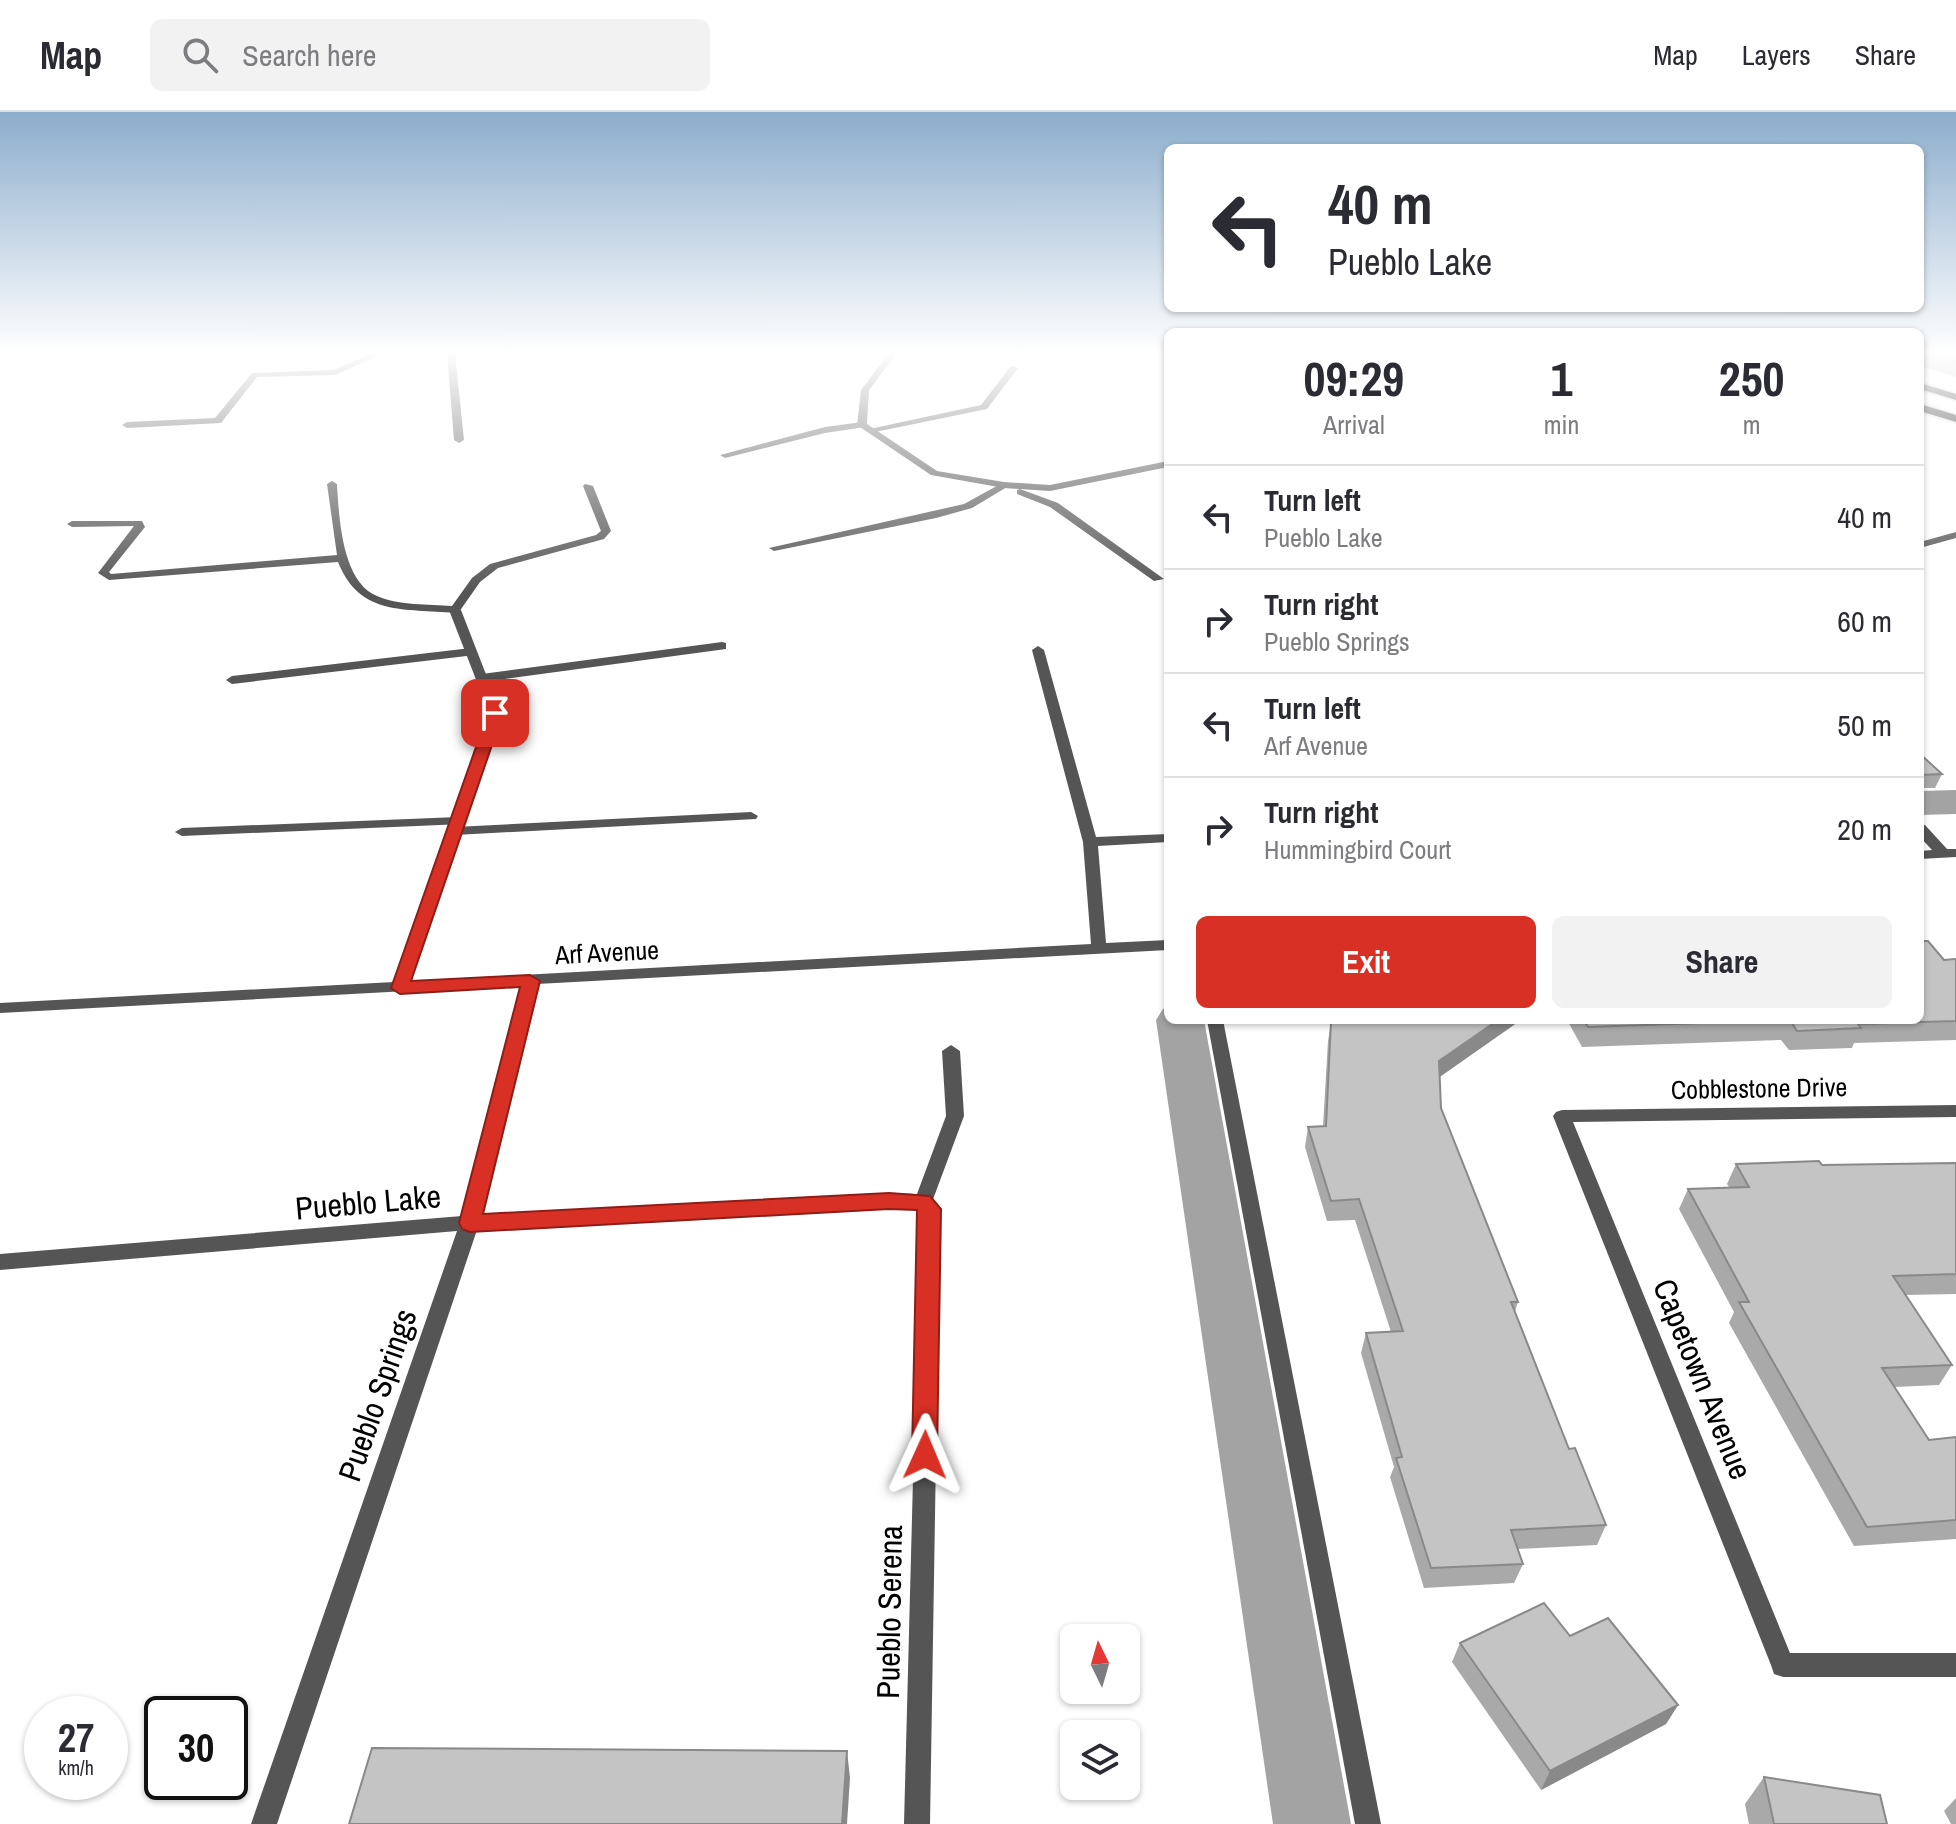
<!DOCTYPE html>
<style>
:root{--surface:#fff;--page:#f2f2f3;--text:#2b2b33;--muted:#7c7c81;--line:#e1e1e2;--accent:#d93025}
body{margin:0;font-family:"Archivo Narrow",sans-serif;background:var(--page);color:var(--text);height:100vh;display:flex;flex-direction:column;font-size:30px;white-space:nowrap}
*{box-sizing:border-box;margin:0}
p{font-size:26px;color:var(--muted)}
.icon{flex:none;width:44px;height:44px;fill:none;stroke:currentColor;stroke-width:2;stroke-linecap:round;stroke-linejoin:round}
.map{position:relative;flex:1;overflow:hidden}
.drawer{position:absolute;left:1164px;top:216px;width:760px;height:696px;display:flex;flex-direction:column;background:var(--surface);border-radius:12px;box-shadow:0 2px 6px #0004}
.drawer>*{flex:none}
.top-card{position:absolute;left:1164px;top:32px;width:760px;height:168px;border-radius:12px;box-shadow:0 2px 6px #0004;background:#fff;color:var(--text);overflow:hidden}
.needle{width:52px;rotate:355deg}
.fabs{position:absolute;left:1060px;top:1512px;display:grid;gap:16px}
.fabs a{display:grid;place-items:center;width:80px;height:80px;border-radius:12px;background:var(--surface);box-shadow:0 2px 6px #0004;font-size:40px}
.speed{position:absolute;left:24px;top:1584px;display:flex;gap:16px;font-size:40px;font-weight:700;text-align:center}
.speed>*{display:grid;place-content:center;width:104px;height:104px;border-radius:50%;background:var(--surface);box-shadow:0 2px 6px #0004;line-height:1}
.speed small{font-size:20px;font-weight:400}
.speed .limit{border:4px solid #111;border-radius:12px;background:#fff;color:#111}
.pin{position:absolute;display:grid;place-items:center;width:68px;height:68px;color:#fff;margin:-34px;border-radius:16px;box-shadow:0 4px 12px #0006}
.me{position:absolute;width:88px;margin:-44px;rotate:1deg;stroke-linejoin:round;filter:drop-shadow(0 0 6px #0008)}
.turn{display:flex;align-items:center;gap:28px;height:168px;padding:0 32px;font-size:36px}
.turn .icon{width:104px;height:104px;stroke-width:2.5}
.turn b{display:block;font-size:56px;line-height:68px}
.eta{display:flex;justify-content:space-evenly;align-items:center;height:136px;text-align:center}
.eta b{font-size:48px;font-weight:700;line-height:56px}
.button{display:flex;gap:16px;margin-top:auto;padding:16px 32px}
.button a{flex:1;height:92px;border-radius:12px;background:var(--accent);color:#fff;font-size:32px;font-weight:700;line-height:92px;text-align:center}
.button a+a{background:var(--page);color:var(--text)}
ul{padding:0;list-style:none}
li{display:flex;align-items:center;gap:24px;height:104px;padding:0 32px;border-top:2px solid var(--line)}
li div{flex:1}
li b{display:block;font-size:30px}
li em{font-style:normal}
header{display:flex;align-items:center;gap:48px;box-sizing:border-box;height:112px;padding:0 40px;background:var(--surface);border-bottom:2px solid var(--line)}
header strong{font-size:38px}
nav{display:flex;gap:44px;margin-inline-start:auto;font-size:28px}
.search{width:560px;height:72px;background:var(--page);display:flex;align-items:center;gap:20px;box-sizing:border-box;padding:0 28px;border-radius:12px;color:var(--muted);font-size:30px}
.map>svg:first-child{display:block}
</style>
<header>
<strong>Map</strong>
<div class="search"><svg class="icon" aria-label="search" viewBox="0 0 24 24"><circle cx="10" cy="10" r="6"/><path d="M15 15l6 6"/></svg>Search here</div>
<nav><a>Map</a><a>Layers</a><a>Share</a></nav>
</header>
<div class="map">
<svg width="1956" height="1712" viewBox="0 0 1956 1712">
<rect width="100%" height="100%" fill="#fff"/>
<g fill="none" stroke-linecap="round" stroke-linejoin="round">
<g fill="#a3a3a3" fill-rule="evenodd">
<polygon points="1956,678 1956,702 1920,703 1920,679"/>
<polygon points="1168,896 1168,908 1204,908 1351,1712 1273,1712 1156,908 1163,897"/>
</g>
<g stroke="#dbdbdb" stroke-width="4">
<g id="primary">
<polygon points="1920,271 1956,282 1956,288 1920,277"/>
<polygon points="1920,292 1956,303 1956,310 1920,299"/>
</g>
</g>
<g fill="#555" fill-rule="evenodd">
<polygon points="372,241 384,241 335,263 257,265 221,311 127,316 122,313 127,310 215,306 252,261 334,258"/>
<polygon points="447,241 455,241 464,328 459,331 454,328"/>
<polygon points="1011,254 1018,256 987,297 870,321 865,318 981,293"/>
<polygon points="862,310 867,313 865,315 825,321 725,346 720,343 825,315"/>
<path d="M 332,369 L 337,372 C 339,406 342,470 377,484 C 400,494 428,492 452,494 L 472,466 L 490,452 L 596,423 L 601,419 L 583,374 L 585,372 L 593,374 L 611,419 L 604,427 L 498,456 L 480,470 L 459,500 L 455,501 C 405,496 360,505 338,450 L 109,468 L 98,461 L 134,414 L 72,415 L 67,412 L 72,409 L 142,409 L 145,415 L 109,460 L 111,462 L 337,443 L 327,372 Z"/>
<polygon points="1004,370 1007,371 1007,375 972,396 936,406 774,439 769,436 964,392"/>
<polygon points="722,530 726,531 726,537 482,570 476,566 482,562"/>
<polygon points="471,536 477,540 475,543 232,572 226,568 232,564"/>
<polygon points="751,700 758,704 756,707 455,723 448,719 455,715"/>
<polygon points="458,705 465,709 463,712 182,724 175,720 182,716"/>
<polygon points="1207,908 1223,908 1381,1712 1355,1712"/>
<polygon points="951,933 960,939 964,1004 932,1090 930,1095 923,1097 916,1095 914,1090 946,1004 942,939"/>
</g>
<g fill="#555" fill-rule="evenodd">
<polygon points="889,241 897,241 869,278 867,312 937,359 1004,370 1050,373 1168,349 1168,355 1050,379 1004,376 931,363 857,313 861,278"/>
<polygon points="1020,377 1058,391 1164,467 1154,469 1050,395 1017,382 1017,378"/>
<polygon points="1956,420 1956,426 1920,436 1920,430"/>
<path d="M 455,495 L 461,498 L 501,601 L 411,869 L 1091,832 L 1083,730 L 1032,538 L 1038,534 L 1044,538 L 1096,725 L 1168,722 L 1168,730 L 1098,734 L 1106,831 L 1168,828 L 1168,838 L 537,872 L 482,1103 L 889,1082 C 909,1082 928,1078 940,1097 L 930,1712 L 904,1712 L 920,1099 L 918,1097 L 889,1096 L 477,1118 L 277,1712 L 251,1712 L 457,1119 L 0,1158 L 0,1142 L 462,1104 L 521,873 L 0,901 L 0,891 L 394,870 L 489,601 L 449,498 Z"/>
<polygon points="1920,712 1925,713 1947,737 1956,737 1956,745 1920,747 1920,739 1932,738 1920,725"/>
<polygon points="1956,993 1956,1005 1573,1010 1790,1541 1956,1541 1956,1565 1783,1565 1774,1562 1771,1553 1553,1004 1556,1000 1562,998"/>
</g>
<use href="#primary" fill="#000" fill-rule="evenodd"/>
</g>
<g fill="#a9a9a9">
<polygon points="1920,241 1956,241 1956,265 1920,254"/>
<polygon points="1920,642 1942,662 1935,676 1920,676"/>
<polygon points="1956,847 1956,928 1854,931 1852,936 1789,938 1781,928 1582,935 1567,908 1920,908 1944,848"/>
<polygon points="1334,908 1518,908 1518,910 1439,965 1441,996 1518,1190 1515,1199 1569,1337 1606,1413 1597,1433 1518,1437 1523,1452 1514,1471 1424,1476 1390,1365 1394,1355 1361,1241 1366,1221 1391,1220 1355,1108 1327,1109 1305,1035 1308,1015 1323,1014 1328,929 1331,910"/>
<polygon points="1956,1051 1956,1182 1906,1183 1952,1253 1939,1273 1895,1275 1929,1328 1956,1325 1956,1427 1854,1434 1729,1211 1734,1200 1679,1097 1688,1077 1729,1075 1727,1072 1736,1052 1822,1053"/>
<polygon points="1570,1524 1678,1593 1666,1612 1541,1678 1452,1550 1460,1531"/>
<polygon points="1764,1665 1887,1712 1749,1712 1745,1692"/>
<polygon points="1956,1686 1956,1712 1951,1712 1944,1699"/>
</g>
<g fill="#898989">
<polygon points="1498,908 1518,908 1518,910 1434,969 1439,949"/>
<polygon points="1678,1593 1666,1612 1541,1678 1550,1659"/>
<polygon points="847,1639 850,1666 847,1712 842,1712"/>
</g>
<g fill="#c4c4c4" stroke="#898989" stroke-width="2">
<polygon points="1926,241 1956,241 1956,250"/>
<polygon points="1920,642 1942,662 1920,663"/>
<polygon points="1920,829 1928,829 1944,848 1956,847 1956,909 1858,912 1861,916 1797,919 1790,908 1588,915 1584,908 1920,908"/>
<polygon points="1334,908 1498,908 1439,949 1441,996 1518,1190 1511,1190 1569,1337 1575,1336 1606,1413 1511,1418 1523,1452 1431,1456 1396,1346 1402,1345 1366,1221 1403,1219 1359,1087 1331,1089 1308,1015 1326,1014 1331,910"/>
<polygon points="1819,1049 1822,1053 1956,1051 1956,1162 1893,1164 1952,1253 1882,1256 1929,1328 1956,1325 1956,1408 1867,1415 1739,1190 1749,1190 1688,1077 1749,1075 1736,1052"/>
<polygon points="1544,1491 1570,1524 1608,1506 1678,1593 1550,1659 1460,1531"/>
<polygon points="372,1636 847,1639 842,1712 349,1712"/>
<polygon points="1764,1665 1880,1683 1887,1712 1774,1712"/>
</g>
<linearGradient id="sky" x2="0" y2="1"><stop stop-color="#8cadcc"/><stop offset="0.5" stop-color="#fff"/><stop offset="1" stop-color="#fff" stop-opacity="0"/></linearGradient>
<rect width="1956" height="481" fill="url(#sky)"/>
<polygon fill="#d93025" stroke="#8d1f18" stroke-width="2" points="495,597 503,601 411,869 530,863 540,869 483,1102 889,1081 930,1084 941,1097 937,1343 934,1351 925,1354 916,1351 912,1343 917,1098 889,1097 470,1120 462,1117 459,1111 520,875 400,882 391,876 488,601"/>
<g text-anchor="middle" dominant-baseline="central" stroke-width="7" stroke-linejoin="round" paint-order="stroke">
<g font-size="26" fill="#000" stroke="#fff">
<text transform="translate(607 840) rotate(-3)">Arf Avenue</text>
<text transform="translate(1759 976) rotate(-1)">Cobblestone Drive</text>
</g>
<g font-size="32" fill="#000" stroke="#fff">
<text transform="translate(368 1090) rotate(-5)">Pueblo Lake</text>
<text transform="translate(1703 1267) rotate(68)">Capetown Avenue</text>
<text transform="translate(377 1283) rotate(-71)">Pueblo Springs</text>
<text transform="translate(889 1500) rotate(-89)">Pueblo Serena</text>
</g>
</g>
</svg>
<div class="fabs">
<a><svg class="needle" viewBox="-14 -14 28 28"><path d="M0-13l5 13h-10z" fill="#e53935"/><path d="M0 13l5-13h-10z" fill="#7c7c81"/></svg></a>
<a><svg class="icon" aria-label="layers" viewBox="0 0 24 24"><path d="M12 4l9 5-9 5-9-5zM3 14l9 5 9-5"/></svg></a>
</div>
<div class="speed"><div>27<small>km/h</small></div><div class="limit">30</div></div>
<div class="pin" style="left:495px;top:601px;background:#d93025"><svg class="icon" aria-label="arrive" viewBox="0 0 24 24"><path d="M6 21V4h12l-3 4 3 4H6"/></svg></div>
<svg class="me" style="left:925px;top:1343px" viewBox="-20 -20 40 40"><path d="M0-17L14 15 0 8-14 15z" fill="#d93025" stroke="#fff" stroke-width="4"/></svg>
<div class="top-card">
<div class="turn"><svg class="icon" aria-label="left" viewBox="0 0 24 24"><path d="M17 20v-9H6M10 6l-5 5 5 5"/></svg><div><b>40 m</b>Pueblo Lake</div></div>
</div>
<section class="drawer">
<div class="eta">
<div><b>09:29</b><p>Arrival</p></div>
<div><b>1</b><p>min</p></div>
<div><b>250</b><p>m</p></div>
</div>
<ul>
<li><svg class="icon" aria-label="left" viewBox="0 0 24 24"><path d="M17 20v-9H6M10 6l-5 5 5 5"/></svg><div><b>Turn left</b><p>Pueblo Lake</p></div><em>40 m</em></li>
<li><svg class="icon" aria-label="right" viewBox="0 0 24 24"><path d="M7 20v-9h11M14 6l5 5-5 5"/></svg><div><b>Turn right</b><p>Pueblo Springs</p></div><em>60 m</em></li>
<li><svg class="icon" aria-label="left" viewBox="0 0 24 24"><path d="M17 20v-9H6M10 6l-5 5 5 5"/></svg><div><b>Turn left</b><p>Arf Avenue</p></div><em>50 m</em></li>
<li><svg class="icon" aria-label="right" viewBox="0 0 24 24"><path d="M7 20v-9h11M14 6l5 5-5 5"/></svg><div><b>Turn right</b><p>Hummingbird Court</p></div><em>20 m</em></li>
</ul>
<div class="button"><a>Exit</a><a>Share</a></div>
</section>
</div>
